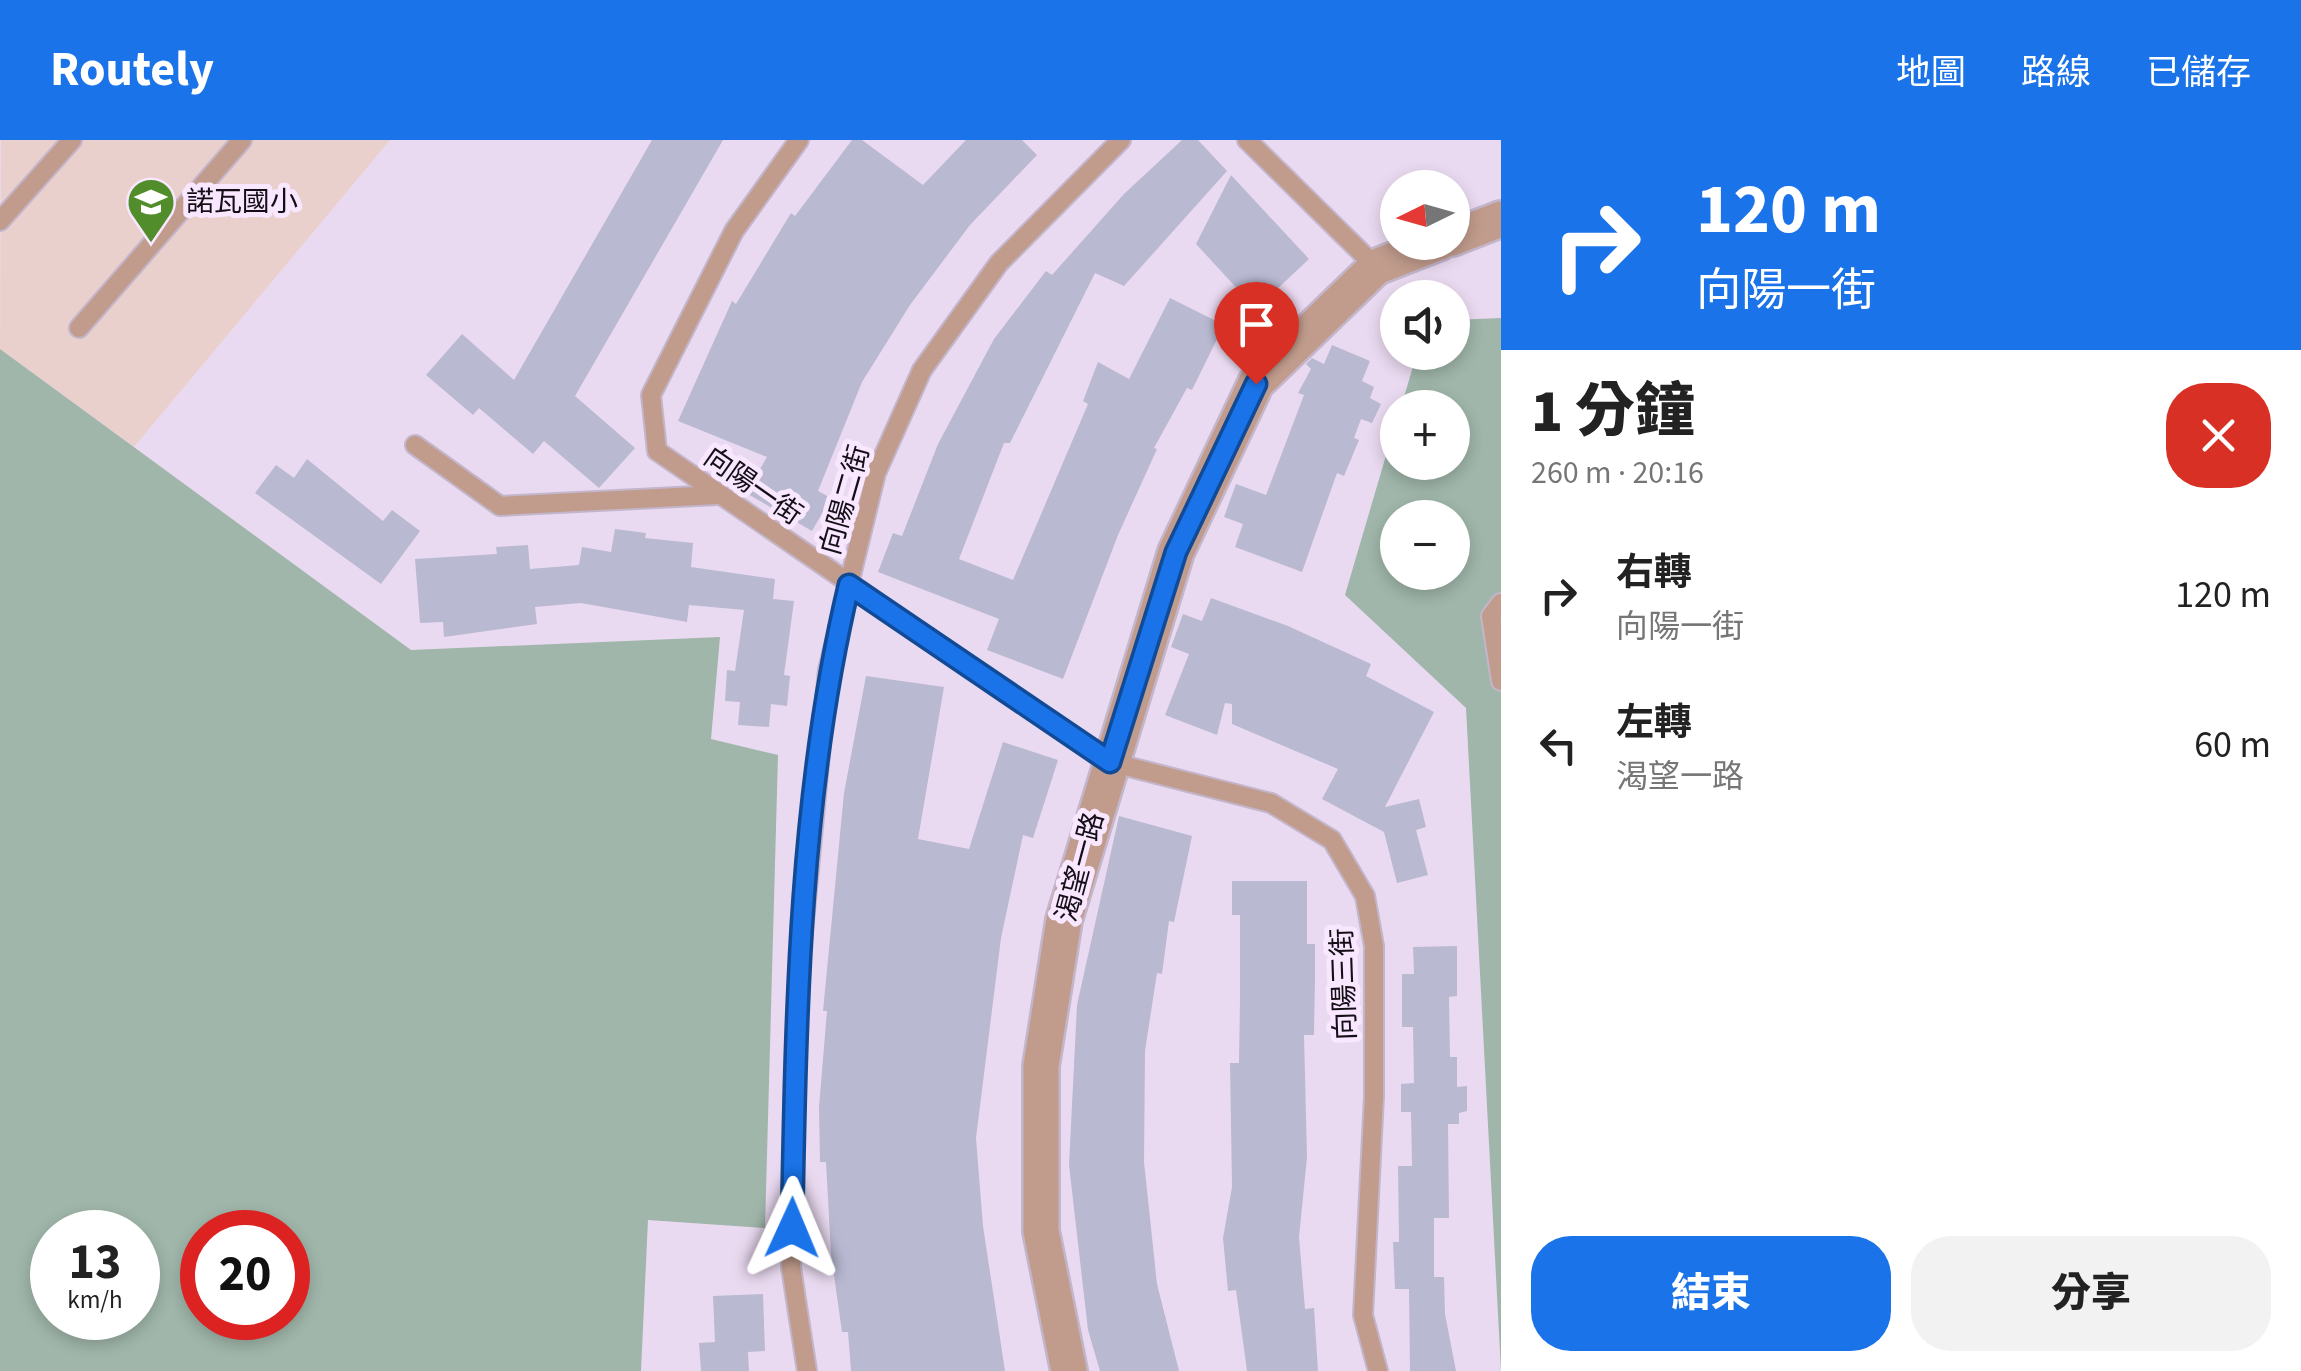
<!DOCTYPE html>
<html lang="zh-TW">
<meta charset="utf-8">
<style>
:root{--surface:#fff;--page:#f2f2f2;--text:#222;--muted:#767676;--accent:#1a73e8}
body{margin:0;font-family:"Source Sans 3","Noto Sans TC",sans-serif;background:var(--page);color:var(--text);height:100vh;display:flex;flex-direction:column;font-size:38px;white-space:nowrap}
*{box-sizing:border-box;margin:0}
p{font-size:32px;color:var(--muted)}
.icon{flex:none;width:55px;height:55px;fill:none;stroke:currentColor;stroke-width:2;stroke-linecap:round;stroke-linejoin:round}
.map{position:relative;flex:1;overflow:hidden}
.panel{display:flex;flex-direction:column;background:var(--surface);width:800px}
.panel>*{flex:none}
.banner{background:#1a73e8;color:#fff;overflow:hidden}
.needle{width:65px;rotate:265deg}
.fabs{position:absolute;left:1380px;top:30px;display:grid;gap:20px}
.fabs a{display:grid;place-items:center;width:90px;height:90px;border-radius:50%;background:var(--surface);box-shadow:0 5px 15px #0003;font-size:50px}
.speed{position:absolute;left:30px;top:1070px;display:flex;gap:20px;font-size:50px;font-weight:700;text-align:center}
.speed>*{display:grid;place-content:center;width:130px;height:130px;border-radius:50%;background:var(--surface);box-shadow:0 5px 15px #0003;line-height:1}
.speed small{font-size:25px;font-weight:400}
.speed .limit{border:15px solid #d22;background:#fff;color:#111}
.pin{position:absolute;display:grid;place-items:center;width:85px;height:85px;color:#fff;margin:-102px -42px;border-radius:50% 50% 50% 0;rotate:-45deg;box-shadow:0 0 10px #0007}
.pin .icon{rotate:45deg}
.me{position:absolute;width:110px;margin:-55px;rotate:1deg;stroke-linejoin:round;filter:drop-shadow(0 0 8px #0008)}
.turn{display:flex;align-items:center;gap:35px;height:210px;padding:0 30px;font-size:45px}
.turn .icon{width:130px;height:130px;stroke-width:2.5}
.turn b{display:block;font-size:70px;line-height:85px}
.round{display:grid;place-items:center;flex:none;width:105px;height:105px;border-radius:40px;background:var(--page)}
.overview{display:flex;align-items:center;justify-content:space-between;height:170px;padding:0 30px}
h1{font-size:60px;font-weight:800;line-height:75px}
.action{display:flex;gap:20px;margin-top:auto;padding:20px 30px}
.action a{flex:1;height:115px;border-radius:40px;background:var(--accent);color:#fff;font-size:40px;font-weight:800;line-height:115px;text-align:center}
.action a+a{background:var(--page);color:var(--text)}
ul{padding:0;list-style:none}
li{display:flex;align-items:center;gap:30px;height:150px;padding:0 30px}
li div{flex:1}
li b{display:block;font-size:38px}
li em{font-style:normal}
header{display:flex;align-items:center;gap:60px;box-sizing:border-box;height:140px;padding:0 50px;background:var(--accent);color:#fff}
header strong{font-size:48px}
nav{display:flex;gap:55px;margin-inline-start:auto;font-size:35px}
main{display:flex;flex:1;min-height:0}
.map>svg:first-child{display:block}
</style>
<header>
<strong>Routely</strong>
<nav><a>地圖</a><a>路線</a><a>已儲存</a></nav>
</header>
<main>
<div class="map">
<svg width="1501" height="1231" viewBox="0 0 1501 1231">
<rect width="100%" height="100%" fill="#eadaf1"/>
<polygon fill="#ead0cd" points="1,0 390,0 134,307 0,209"/>
<g fill="#a0b6aa" fill-rule="evenodd">
<path d="M 1501,178 L 1501,1231 L 1466,568 L 1345,455 L 1397,278 L 1398,322 L 1452,322 L 1452,268 L 1401,267 L 1417,213 L 1452,212 L 1453,180 ZM 1398,378 L 1452,378 L 1452,432 L 1398,432 Z"/>
<path d="M 0,209 L 411,510 L 720,497 L 711,599 L 778,615 L 765,1088 L 648,1080 L 641,1231 L 0,1231 ZM 52,1092 L 138,1092 L 138,1178 L 52,1178 ZM 202,1092 L 288,1092 L 288,1178 L 202,1178 Z"/>
</g>
<g fill="#b9b9d2">
<polygon points="652,0 723,0 575,256 635,308 599,348 544,301 533,314 479,268 473,275 426,235 462,194 514,240"/>
<polygon points="852,0 862,0 923,45 966,0 1022,0 1037,15 970,85 910,165 862,242 818,351 831,358 812,391 746,353 767,317 678,281 732,161 736,164 791,73 795,76"/>
<polygon points="1182,0 1198,0 1227,31 1124,146 1095,133 1010,303 1004,303 959,419 1013,440 1088,264 1083,261 1098,222 1129,239 1170,158 1224,185 1192,250 1187,248 1154,308 1157,309 1118,395 1063,539 987,510 999,479 878,432 893,393 902,396 938,304 994,199 1046,131 1052,135 1124,54"/>
<polygon points="1231,35 1309,119 1256,169 1196,104"/>
<polygon points="1332,205 1370,221 1362,241 1374,247 1370,258 1381,264 1372,283 1361,279 1354,298 1359,300 1344,336 1337,333 1302,432 1235,407 1243,384 1224,377 1236,344 1266,355 1304,255 1298,253 1311,229 1306,224 1312,218 1324,224"/>
<polygon points="307,319 383,381 392,370 420,391 381,444 255,353 276,325 294,338"/>
<polygon points="615,389 646,393 645,398 693,403 691,427 775,439 773,459 794,461 784,535 790,536 787,566 771,564 769,587 738,585 740,562 725,561 727,530 735,531 744,470 689,465 687,482 581,463 535,467 537,484 444,497 443,482 420,483 415,419 497,414 496,407 528,405 530,429 579,425 582,407 611,412"/>
<polygon points="1211,458 1288,486 1371,524 1366,536 1434,572 1385,667 1419,659 1426,687 1416,690 1428,735 1397,743 1384,692 1322,659 1338,629 1232,584 1232,564 1225,563 1217,595 1165,575 1189,514 1171,507 1183,474 1202,481"/>
<polygon points="866,536 944,547 918,699 969,709 1003,602 1058,620 1033,698 1023,695 1001,798 976,998 983,1086 1005,1231 851,1231 848,1192 842,1192 831,1114 826,1022 820,1022 819,967 827,871 823,871 844,653"/>
<polygon points="1119,676 1192,696 1174,782 1169,781 1162,834 1157,833 1145,911 1144,1022 1157,1144 1179,1231 1100,1231 1088,1190 1069,1025 1077,865"/>
<polygon points="1232,741 1307,741 1307,804 1315,804 1315,838 1314,895 1304,895 1307,1017 1299,1097 1305,1169 1314,1168 1318,1231 1247,1231 1236,1150 1228,1151 1223,1098 1232,1047 1230,923 1239,923 1240,861 1240,775 1232,775"/>
<polygon points="1457,806 1457,856 1449,857 1450,917 1457,917 1457,947 1467,946 1467,971 1459,973 1459,984 1448,984 1449,1078 1434,1078 1434,1137 1444,1137 1445,1174 1456,1231 1410,1231 1409,1149 1395,1149 1393,1102 1399,1102 1398,1026 1412,1026 1411,972 1401,972 1401,944 1414,943 1413,887 1402,887 1402,834 1414,834 1413,807"/>
<polygon points="763,1154 765,1211 748,1212 749,1231 701,1231 699,1203 715,1202 713,1156"/>
</g>
<g fill="none" stroke-linecap="round" stroke-linejoin="round">
<g stroke="#c3b5ca" stroke-width="22">
<g id="service">
<polyline points="799,0 734,91 651,255 657,311 1110,622 1271,663 1332,700 1365,756 1374,806 1374,956 1363,1175 1378,1231"/>
<polyline points="1247,0 1376,127"/>
<polyline points="0,81 72,0"/>
<polyline points="79,188 242,0"/>
<polyline points="415,305 500,366 717,355"/>
<polyline points="1501,463 1491,476 1501,541"/>
<polyline points="807,1231 791,1127 797,854 828,530 876,333 922,230 999,123 1121,0"/>
</g>
</g>
<g stroke="#c3b5ca" stroke-width="40">
<g id="minor">
<polyline points="1452,98 1501,79"/>
<polyline points="1069,1231 1041,1091 1041,926 1064,780 1176,412 1256,243 1376,127 1440,102"/>
</g>
</g>
<use href="#service" stroke="#c19c8d" stroke-width="18"/>
<use href="#minor" stroke="#c19c8d" stroke-width="35"/>
</g>
<g fill="none" stroke-linecap="round" stroke-linejoin="round">
<g stroke="#114b97" stroke-width="25">
<path id="route" d="M 792,1088 C 796,874 799,654 849,445 L 1110,622 L 1176,412 L 1256,244"/>
</g>
<use href="#route" stroke="#1a73e8" stroke-width="18"/>
</g>
<defs>
<g id="school-pin" transform="scale(2.5)"><path d="M0 17L-7.5 6A9.5 9.5 0 1 1 7.5 6Z" fill="#528d2b" stroke="#f8e7ff"/><path d="M0-5L7-2L0 1L-7-2ZM-4 1L0 2.5L4 1V4Q0 6-4 4Z" fill="#fff"/></g>
</defs>
<g fill-rule="evenodd">
<use href="#school-pin" x="151" y="62"/>
</g>
<g text-anchor="middle" dominant-baseline="central" stroke-width="10" stroke-linejoin="round" paint-order="stroke">
<g font-size="28" fill="#140f16" stroke="#f8e7ff" text-anchor="start">
<text x="186" y="62">諾瓦國小</text>
</g>
<g font-size="28" fill="#140f16" stroke="#f8e7ff">
<text transform="translate(753 346) rotate(35)">向陽一街</text>
<text transform="translate(845 360) rotate(-74)">向陽二街</text>
<text transform="translate(1080 727) rotate(-75)">渴望一路</text>
<text transform="translate(1344 844) rotate(-92)">向陽三街</text>
</g>
</g>
</svg>
<div class="fabs">
<a><svg class="needle" viewBox="-14 -14 28 28"><path d="M0-13l5 13h-10z" fill="#e53935"/><path d="M0 13l5-13h-10z" fill="#767676"/></svg></a>
<a><svg class="icon" aria-label="sound" viewBox="0 0 24 24"><path d="M4 9h4l5-4v14l-5-4H4zM17 9q2 3 0 6"/></svg></a>
<a>+</a>
<a>−</a>
</div>
<div class="speed"><div>13<small>km/h</small></div><div class="limit">20</div></div>
<div class="pin" style="left:1256px;top:244px;background:#d93025"><svg class="icon" aria-label="arrive" viewBox="0 0 24 24"><path d="M6 21V4h12l-3 4 3 4H6"/></svg></div>
<svg class="me" style="left:792px;top:1088px" viewBox="-20 -20 40 40"><path d="M0-17L14 15 0 8-14 15z" fill="#1a73e8" stroke="#fff" stroke-width="4"/></svg>
</div>
<section class="panel">
<div class="banner">
<div class="turn"><svg class="icon" aria-label="right" viewBox="0 0 24 24"><path d="M7 20v-9h11M14 6l5 5-5 5"/></svg><div><b>120 m</b>向陽一街</div></div>
</div>
<div class="overview"><div><h1>1 分鐘</h1><p>260 m · 20:16</p></div><a class="round" style="background:#d93025;color:#fff"><svg class="icon" aria-label="close" viewBox="0 0 24 24"><path d="M6 6l12 12M18 6L6 18"/></svg></a></div>
<ul>
<li><svg class="icon" aria-label="right" viewBox="0 0 24 24"><path d="M7 20v-9h11M14 6l5 5-5 5"/></svg><div><b>右轉</b><p>向陽一街</p></div><em>120 m</em></li>
<li><svg class="icon" aria-label="left" viewBox="0 0 24 24"><path d="M17 20v-9H6M10 6l-5 5 5 5"/></svg><div><b>左轉</b><p>渴望一路</p></div><em>60 m</em></li>
</ul>
<div class="action"><a>結束</a><a>分享</a></div>
</section>
</main>
